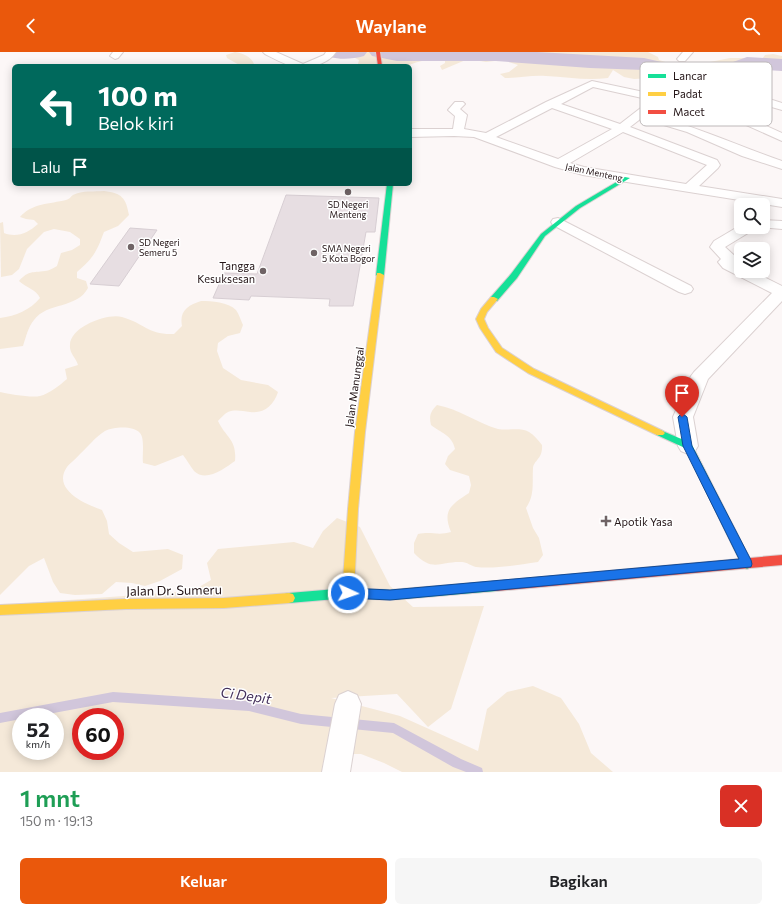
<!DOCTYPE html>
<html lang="id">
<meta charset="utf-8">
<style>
:root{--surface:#fff;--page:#f6f6f6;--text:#202124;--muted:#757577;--accent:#ea580c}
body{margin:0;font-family:Commissioner,sans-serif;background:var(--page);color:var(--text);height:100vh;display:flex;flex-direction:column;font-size:15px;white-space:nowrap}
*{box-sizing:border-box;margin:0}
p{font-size:13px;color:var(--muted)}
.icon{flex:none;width:22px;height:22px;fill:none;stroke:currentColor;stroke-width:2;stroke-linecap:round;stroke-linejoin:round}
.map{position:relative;height:720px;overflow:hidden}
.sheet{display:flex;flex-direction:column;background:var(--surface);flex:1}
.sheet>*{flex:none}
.guide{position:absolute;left:12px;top:12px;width:400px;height:122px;border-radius:6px;box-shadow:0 2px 10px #0003;background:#00695c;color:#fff;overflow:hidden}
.controls{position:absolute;left:734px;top:146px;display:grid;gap:8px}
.controls a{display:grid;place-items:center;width:36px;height:36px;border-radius:6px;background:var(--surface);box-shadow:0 2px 10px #0003;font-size:20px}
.speed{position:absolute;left:12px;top:656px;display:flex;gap:8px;font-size:20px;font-weight:700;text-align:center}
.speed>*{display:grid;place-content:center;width:52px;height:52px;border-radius:50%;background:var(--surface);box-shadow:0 2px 10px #0003;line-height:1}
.speed small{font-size:10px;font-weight:400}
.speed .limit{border:6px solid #d22;background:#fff;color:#111}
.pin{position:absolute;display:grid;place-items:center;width:34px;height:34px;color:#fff;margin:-41px -17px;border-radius:50% 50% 50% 0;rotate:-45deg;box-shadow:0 0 4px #0007}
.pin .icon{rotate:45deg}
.me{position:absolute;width:44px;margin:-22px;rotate:93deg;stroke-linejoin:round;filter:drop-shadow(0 0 3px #0008)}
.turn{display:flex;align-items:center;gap:14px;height:84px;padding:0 20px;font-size:18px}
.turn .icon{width:52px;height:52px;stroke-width:2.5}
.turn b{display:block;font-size:28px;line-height:34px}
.then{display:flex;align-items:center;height:38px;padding:0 20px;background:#0003;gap:8px;font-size:15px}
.round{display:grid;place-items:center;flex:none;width:42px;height:42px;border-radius:6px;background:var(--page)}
.head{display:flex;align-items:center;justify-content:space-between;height:68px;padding:0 20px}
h1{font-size:24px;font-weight:600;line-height:30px;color:#1e9e55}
.cta{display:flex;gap:8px;margin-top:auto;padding:8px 20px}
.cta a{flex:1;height:46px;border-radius:6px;background:var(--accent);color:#fff;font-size:16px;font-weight:600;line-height:46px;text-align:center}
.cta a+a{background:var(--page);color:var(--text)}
header{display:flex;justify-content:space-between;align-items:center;height:52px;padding:0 20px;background:var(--accent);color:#fff;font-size:18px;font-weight:600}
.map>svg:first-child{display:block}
</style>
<header><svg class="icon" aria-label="back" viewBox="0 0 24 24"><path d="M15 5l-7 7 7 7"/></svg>Waylane<svg class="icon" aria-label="search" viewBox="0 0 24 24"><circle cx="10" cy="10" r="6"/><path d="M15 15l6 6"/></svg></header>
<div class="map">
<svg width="782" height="720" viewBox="0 0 782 720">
<rect width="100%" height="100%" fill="#fcf7f7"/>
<g fill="#f5e9d9" fill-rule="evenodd">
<path d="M 235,0 C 242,1 251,4 254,12 L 258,14 L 241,14 L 227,6 L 226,3 Z"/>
<path d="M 333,0 L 400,0 L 422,3 L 430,0 L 648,0 L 658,5 L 659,8 C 677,14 700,23 719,18 L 716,14 L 710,10 L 730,6 L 763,6 L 765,3 L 773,2 L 782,4 L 782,19 L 766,13 L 738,12 L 728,21 L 707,27 L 705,30 L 680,34 L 670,32 L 653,26 L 634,27 L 624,25 L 613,18 L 608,26 C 587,29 567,25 546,24 C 532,23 519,26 505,26 L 500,22 L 509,20 L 518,13 L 503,8 L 486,10 L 468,7 L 442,18 L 440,14 L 445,11 L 445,7 C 434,7 417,8 408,14 L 355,14 L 358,12 L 359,8 L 349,3 Z"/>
<path d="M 104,139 C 122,141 126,146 129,163 L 118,174 L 104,180 C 96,201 94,205 77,220 L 77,226 L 86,229 L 88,236 C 77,257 47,250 34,268 C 28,275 26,285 23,294 L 0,297 L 0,266 C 16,264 30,258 40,246 C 36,237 26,236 19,229 C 29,218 32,221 45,219 C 49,219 53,216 57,214 L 61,201 L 72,198 L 80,193 L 80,187 L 70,180 L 54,177 L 44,180 L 27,197 L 19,217 L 12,223 L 1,225 L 0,171 L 3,170 L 4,181 C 17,186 28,181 38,172 L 34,168 L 26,167 L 20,165 C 32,151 50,152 66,148 C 70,147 70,145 73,143 C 82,138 95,140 104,139 Z"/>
<path d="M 201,249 C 212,249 228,250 236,258 C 239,262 241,269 243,273 L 240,281 L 228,284 L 218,291 L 217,299 L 223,316 L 241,328 L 268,333 L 278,340 C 274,353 264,362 250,360 C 242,359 235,357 228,360 C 224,362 221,366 218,369 C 226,386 237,387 235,409 C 225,416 206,431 194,419 C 190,414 187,408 183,403 L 155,414 L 143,411 C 142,403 145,387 140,381 C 133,373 113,375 105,379 C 95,385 88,395 80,402 C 76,407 70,411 67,415 C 51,438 87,453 102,458 L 107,469 L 109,482 L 119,491 L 133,500 L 168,497 L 183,503 L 182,517 L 160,529 L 145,534 L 132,531 L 116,530 L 102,542 L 75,543 L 60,541 L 53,530 L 44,506 L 29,514 L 0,543 L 0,340 C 10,342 31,346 40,344 C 49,342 60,333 67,327 L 65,317 L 78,313 C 76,306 69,301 70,293 C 70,275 107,261 122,265 C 144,271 148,283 174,282 L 182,274 C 179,259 188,253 201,249 Z"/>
<path d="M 437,353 C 459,357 477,371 498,377 C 508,379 520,375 529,380 C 534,383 538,388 542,393 C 543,407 534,408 533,416 C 532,431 535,443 526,456 L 533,476 L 539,486 L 543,503 L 538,510 C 518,513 496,517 476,515 C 471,514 467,510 462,510 C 440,509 433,521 414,501 L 414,491 L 418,482 C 432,479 437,484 451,480 C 442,458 451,453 469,441 L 471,433 L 469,424 L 450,418 L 445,412 L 448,404 L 455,397 C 452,383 441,381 431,373 C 429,364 430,360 437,353 Z"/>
<path d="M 337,466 L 360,475 L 390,534 L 413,555 L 484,554 L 451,657 L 428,675 L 397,642 L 331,646 L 400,664 L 478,699 L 487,657 L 507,640 L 533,634 L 561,646 L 579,672 L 591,701 L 613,720 L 402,720 L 384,711 L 361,702 L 334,702 L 331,720 L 0,720 L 0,553 L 192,539 L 211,528 L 207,511 L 218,497 L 294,490 L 313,496 L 323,479 ZM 21,665 L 55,665 L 55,699 L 21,699 ZM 81,665 L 115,665 L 115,699 L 81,699 Z"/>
</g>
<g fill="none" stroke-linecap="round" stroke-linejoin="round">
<polygon fill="#d1c6db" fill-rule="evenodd" points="113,640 249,649 301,662 394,671 461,707 482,716 483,720 466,720 453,715 393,681 301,672 249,659 113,650 32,665 21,665 21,667 0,671 0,661"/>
<g fill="#d1c6db" fill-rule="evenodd">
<path d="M 328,0 L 367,0 L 364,4 C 353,7 341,8 330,5 Z"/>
<polygon points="369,0 537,0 644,6 705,20 747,5 782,7 782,19 749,17 707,33 644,18 590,16 496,9 397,9 372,4"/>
</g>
</g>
<g fill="#e7dee2" stroke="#d7ced3">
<polygon points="286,143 379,146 375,180 366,180 353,254 329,254 330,247 251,244 249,248 213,246 224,221 257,222"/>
<polygon points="130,176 157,178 119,234 90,232"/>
</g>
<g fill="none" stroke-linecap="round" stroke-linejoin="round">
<g stroke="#dbd1d1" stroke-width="2">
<g id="street">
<polygon points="113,0 123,0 118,6 115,7 110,4"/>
<path d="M 263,0 L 276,0 L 303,12 L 324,3 L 326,0 L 336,0 C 328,13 305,18 291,14 C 282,11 273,6 265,2 Z"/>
<polygon points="683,0 693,0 685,9 679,9 677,7"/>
<path d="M 592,29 L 672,46 C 684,38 693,33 707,37 C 712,38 716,39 718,42 L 713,45 L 695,41 L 683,49 L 718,60 L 752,44 L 763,45 L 782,51 L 782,58 L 754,50 L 735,60 L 782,81 L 782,89 L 726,64 L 710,72 L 702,72 L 700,70 L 709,64 L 661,51 L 630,75 L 717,108 L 720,113 L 718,116 L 699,134 L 782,147 L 782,155 L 583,123 L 555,115 L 474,85 L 454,84 L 410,85 L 410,77 L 453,77 L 455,64 L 448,58 L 455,50 L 463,50 L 465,52 L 460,57 L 467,63 L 464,77 L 486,81 L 546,50 ZM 593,35 L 651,48 L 620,72 L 561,52 ZM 552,56 L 612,77 L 558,107 L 496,85 ZM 623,80 L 707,113 L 686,132 L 584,115 L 570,111 Z"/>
<path d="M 651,63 C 696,74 738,94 782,109 L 782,117 L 742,104 L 687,80 L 647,68 L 645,66 L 647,64 Z"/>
<polygon points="558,166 691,234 693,237 691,240 685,242 679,240 553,173 551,170 553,167"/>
<polygon points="763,168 782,169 782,177 758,175 763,175"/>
<polygon points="741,173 741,175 755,175 753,178 725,195 737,206 738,208 736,211 741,214 741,219 752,219 782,234 782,249 708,327 693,365 698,394 695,399 688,402 681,399 678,394 673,365 691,324 694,320 772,241 723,216 718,210 721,207 710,195 714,189"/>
<polygon points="348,639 357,643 361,652 350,720 322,720 335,652 339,643"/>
</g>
</g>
<g stroke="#dbd1d1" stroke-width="2">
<g id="fast">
<polygon points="625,125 630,126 580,156 545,184 517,226 497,249 491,249 491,245 511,222 541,182 576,154"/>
<polygon points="387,132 393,132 384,223 380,225 376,223"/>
<polygon points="660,378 691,391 751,509 752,512 751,515 747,517 743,515 685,396 657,383 655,381 657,379"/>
<polygon points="496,529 500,530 502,534 500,538 496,539 390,548 348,546 289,551 285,550 283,546 285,542 289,541 348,536 390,538"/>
</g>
</g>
<g stroke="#dbd1d1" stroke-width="2">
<g id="slow">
<polygon points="377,221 380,221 384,223 365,380 358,457 354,541 352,545 348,546 344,545 342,541 348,457 355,380"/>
<polygon points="491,245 494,245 498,247 487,260 484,267 488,276 502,296 534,317 663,379 665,381 663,383 657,383 528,321 496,300 480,276 476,267 481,257"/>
<polygon points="289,541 293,542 295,546 293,550 289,551 224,556 126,557 0,563 0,553 126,547 224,546"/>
</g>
</g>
<g stroke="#dbd1d1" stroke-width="2">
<g id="jam">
<polygon points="376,0 380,0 382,14 378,14"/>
<polygon points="782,503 782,513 496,539 492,538 490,534 492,530 496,529"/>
</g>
</g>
<use href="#street" fill="#fffefe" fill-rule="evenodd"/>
<use href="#fast" fill="#16e098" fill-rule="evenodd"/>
<use href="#slow" fill="#ffcf43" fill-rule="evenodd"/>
<use href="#jam" fill="#f24e42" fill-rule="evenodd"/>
</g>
<polygon fill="#1a73e8" stroke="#114b97" points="682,361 687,365 692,394 751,508 752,512 751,515 390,548 348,546 344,545 343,541 344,538 348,536 390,538 739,507 683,394 678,365"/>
<g fill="#6f6365" stroke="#fff" stroke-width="1.5">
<circle cx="348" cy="140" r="4"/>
<circle cx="131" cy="195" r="4"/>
<circle cx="314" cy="201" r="4"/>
<circle cx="263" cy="219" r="4"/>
<path d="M604 463h4v4h4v4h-4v4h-4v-4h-4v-4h4z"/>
</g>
<g text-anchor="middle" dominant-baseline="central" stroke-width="3" stroke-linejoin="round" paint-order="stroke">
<g font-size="9" fill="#231416" stroke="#fff">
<text transform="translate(594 120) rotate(12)">Jalan Menteng</text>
</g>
<g font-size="9" fill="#231416" stroke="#fff" text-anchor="start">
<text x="348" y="152" text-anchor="middle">SD Negeri<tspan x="348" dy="10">Menteng</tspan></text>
<text x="139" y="190">SD Negeri<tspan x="139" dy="10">Semeru 5</tspan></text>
<text x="322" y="196">SMA Negeri<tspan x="322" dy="10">5 Kota Bogor</tspan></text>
</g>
<g font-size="11" fill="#231416" stroke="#fff" text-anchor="end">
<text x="255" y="213">Tangga<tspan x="255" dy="13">Kesuksesan</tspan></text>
<text x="614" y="469" text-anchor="start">Apotik Yasa</text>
</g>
<g font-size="11" fill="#231416" stroke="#fff">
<text transform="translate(354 335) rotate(-82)">Jalan Manunggal</text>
</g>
<g font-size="13" fill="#231416" stroke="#fff">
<text transform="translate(174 538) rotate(-1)">Jalan Dr. Sumeru</text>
</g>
<g font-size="14" font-style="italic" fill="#44305a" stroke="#fff">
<text transform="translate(246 643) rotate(8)">Ci Depit</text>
</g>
</g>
<rect x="640" y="10" width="132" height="64" rx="6" fill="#fff" stroke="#bdb8b9" stroke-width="1"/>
<rect x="648" y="22" width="18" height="4" fill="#16e098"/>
<rect x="648" y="40" width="18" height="4" fill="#ffcf43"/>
<rect x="648" y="58" width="18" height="4" fill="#f24e42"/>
<g font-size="11" fill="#231416">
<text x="673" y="28">Lancar</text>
<text x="673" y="46">Padat</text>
<text x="673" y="64">Macet</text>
</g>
</svg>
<div class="controls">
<a><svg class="icon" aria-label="search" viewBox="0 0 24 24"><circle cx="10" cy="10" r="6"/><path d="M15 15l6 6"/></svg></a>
<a><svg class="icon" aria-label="layers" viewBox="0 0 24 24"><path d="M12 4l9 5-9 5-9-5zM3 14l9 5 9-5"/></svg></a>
</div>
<div class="speed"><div>52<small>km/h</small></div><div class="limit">60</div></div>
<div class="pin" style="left:682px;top:365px;background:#d93025"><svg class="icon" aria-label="arrive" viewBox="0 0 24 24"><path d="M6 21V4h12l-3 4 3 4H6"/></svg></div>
<svg class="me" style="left:348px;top:541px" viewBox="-20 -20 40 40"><circle r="17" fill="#1a73e8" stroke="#fff" stroke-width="3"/><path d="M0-11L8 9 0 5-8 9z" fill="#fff"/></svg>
<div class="guide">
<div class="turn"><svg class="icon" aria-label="left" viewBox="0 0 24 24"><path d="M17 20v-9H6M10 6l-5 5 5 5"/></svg><div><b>100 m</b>Belok kiri</div></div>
<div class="then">Lalu<svg class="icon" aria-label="arrive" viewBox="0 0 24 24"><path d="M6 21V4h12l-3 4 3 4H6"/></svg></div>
</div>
</div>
<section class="sheet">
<div class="head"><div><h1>1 mnt</h1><p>150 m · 19:13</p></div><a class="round" style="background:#d93025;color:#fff"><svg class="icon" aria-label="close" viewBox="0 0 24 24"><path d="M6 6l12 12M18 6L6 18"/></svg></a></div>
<div class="cta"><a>Keluar</a><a>Bagikan</a></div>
</section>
